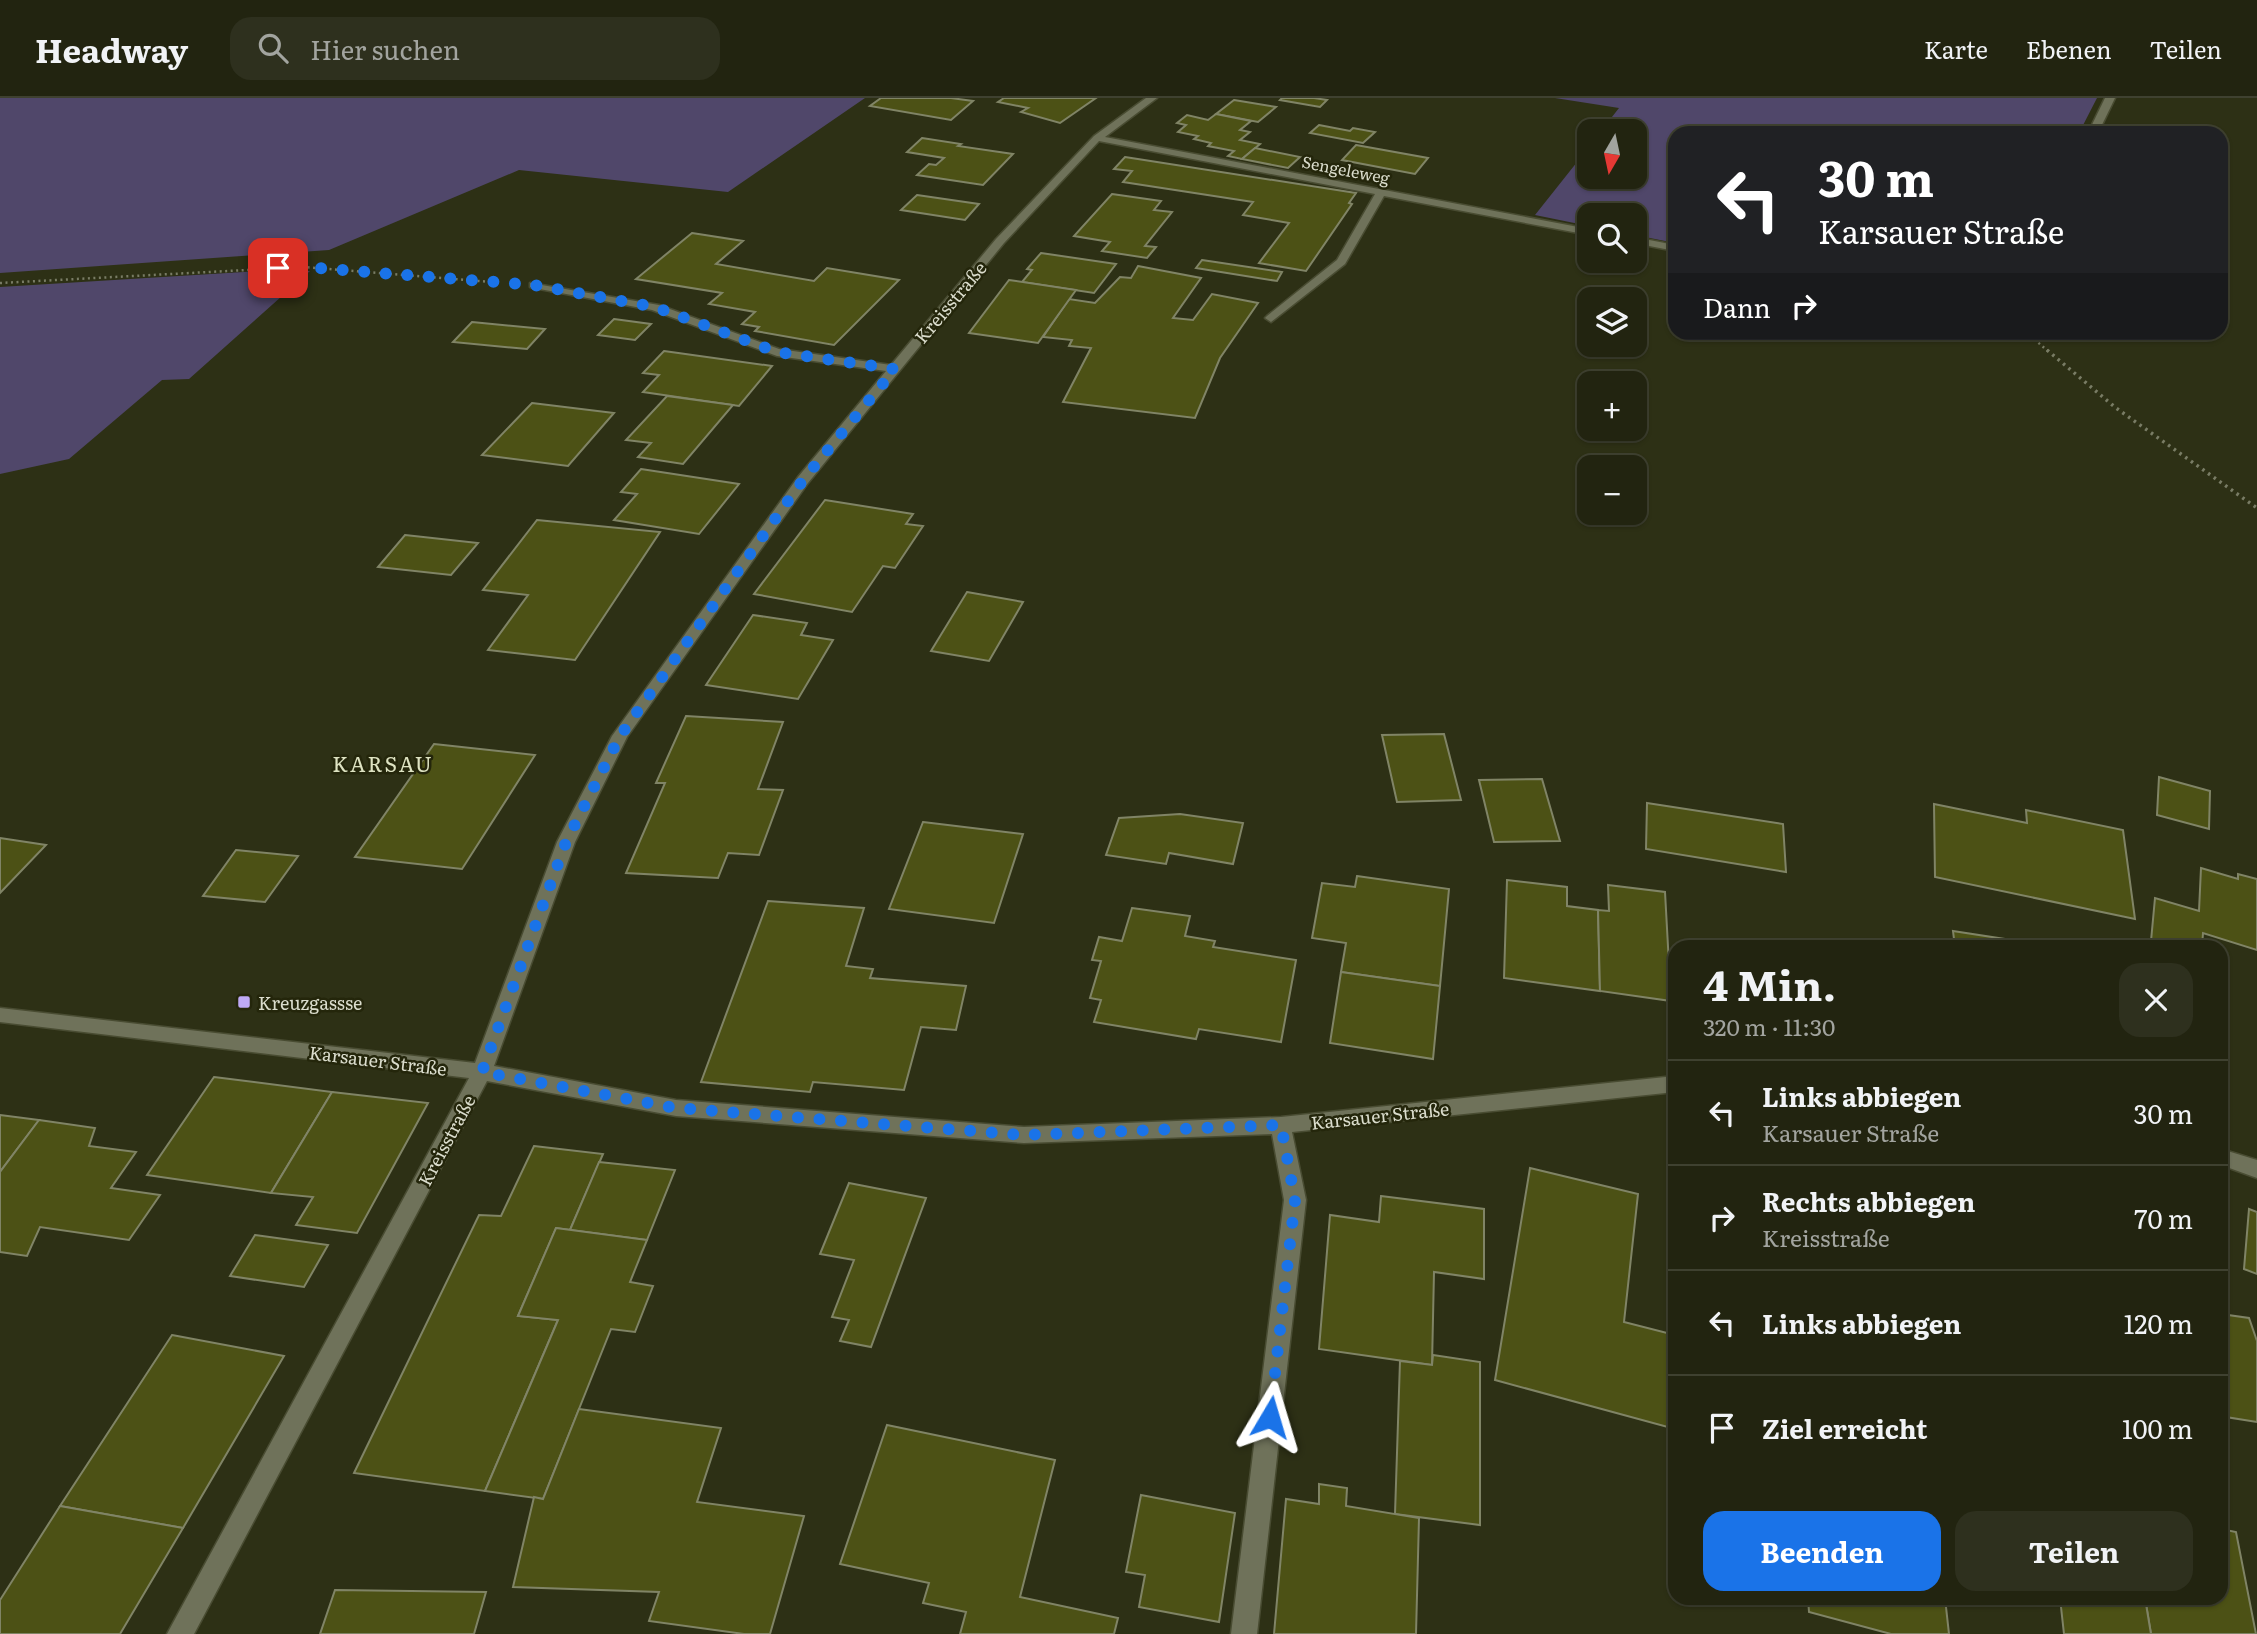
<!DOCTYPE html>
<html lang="de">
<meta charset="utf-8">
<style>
:root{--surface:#222410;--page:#2e301e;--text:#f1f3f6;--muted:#a2a49f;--line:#3f4130;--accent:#1a73e8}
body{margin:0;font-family:Literata,serif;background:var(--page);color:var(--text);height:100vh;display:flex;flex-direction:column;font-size:26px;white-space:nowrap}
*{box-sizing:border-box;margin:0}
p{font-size:23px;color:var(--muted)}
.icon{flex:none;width:38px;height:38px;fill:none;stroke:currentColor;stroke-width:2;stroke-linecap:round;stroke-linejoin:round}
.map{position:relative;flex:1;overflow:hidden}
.panel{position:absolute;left:1668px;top:842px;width:560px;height:665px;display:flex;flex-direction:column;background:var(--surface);border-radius:21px;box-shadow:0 2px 5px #0004,0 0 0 2px var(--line)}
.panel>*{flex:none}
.guide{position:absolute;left:1668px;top:28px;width:560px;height:214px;border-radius:21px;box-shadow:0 2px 5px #0004,0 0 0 2px var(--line);background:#202124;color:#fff;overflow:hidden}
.needle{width:46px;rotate:189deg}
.fabs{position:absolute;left:1577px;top:21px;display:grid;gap:14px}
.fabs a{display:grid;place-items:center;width:70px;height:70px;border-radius:14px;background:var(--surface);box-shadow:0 2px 5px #0004,0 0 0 2px var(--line);font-size:35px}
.pin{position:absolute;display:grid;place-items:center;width:60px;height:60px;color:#fff;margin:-30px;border-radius:14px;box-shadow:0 4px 10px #0006}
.me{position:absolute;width:77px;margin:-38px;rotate:7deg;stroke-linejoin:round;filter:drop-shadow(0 0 5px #0008)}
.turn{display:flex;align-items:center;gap:24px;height:147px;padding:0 35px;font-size:32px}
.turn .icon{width:91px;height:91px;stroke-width:2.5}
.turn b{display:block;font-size:49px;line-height:60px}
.then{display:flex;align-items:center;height:66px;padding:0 35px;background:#0003;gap:14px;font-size:26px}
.round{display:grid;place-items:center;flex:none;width:74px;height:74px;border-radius:21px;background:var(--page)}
.overview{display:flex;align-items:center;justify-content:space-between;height:119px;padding:0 35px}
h1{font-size:42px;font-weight:700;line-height:52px}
.action{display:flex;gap:14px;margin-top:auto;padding:14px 35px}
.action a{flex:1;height:80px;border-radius:21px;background:var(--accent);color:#fff;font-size:28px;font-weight:700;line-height:80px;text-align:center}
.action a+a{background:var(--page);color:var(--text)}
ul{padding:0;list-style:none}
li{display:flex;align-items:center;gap:21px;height:105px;padding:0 35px;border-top:2px solid var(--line)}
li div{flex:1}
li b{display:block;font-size:26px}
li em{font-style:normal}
header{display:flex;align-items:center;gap:42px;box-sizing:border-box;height:98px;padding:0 35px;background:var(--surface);border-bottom:2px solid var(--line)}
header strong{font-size:33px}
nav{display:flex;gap:38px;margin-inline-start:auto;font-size:24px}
.search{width:490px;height:63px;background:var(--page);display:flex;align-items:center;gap:18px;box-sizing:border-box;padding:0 24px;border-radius:21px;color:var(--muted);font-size:26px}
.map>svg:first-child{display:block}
</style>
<header>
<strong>Headway</strong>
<div class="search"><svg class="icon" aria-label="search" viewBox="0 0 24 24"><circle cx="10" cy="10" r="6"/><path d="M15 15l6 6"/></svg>Hier suchen</div>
<nav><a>Karte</a><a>Ebenen</a><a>Teilen</a></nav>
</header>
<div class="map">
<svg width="2257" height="1536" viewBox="0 0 2257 1536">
<rect width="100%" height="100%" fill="#2d3015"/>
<g fill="#50476a">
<polygon points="0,0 865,0 728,94 519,72 329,152 0,175"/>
<polygon points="1555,0 2097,0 2079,35 1675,35 1675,145 1635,137 1634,117 1589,117 1589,128 1535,117 1589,49 1589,79 1634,79 1634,33 1601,33 1619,10"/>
<polygon points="261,173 310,173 189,281 162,282 69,361 0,376 0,189"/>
</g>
<g fill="#4c5115" stroke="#808466" stroke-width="2">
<polygon points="881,0 951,0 973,3 951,22 870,8"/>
<polygon points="1004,0 1096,0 1060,25 1021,14 1028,10 998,4"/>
<polygon points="1282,0 1314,0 1327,2 1320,9 1280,2"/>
<polygon points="1234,2 1276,9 1258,24 1216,16"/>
<polygon points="1216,16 1251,23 1240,32 1250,34 1240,42 1260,46 1242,61 1228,58 1234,53 1208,48 1211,45 1194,41 1198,38 1178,34 1186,27 1177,25 1187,17 1208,22"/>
<polygon points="1319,27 1350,33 1353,30 1375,34 1363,45 1310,35"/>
<polygon points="922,40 961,46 958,48 1013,56 983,87 917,77 929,66 936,67 944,60 907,54"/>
<polygon points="1356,47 1428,60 1415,76 1342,62"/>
<polygon points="1255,50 1300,59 1288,70 1242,61"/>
<polygon points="1125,59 1356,95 1349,105 1352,106 1306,173 1259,165 1289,125 1243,117 1253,104 1123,84 1132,73 1114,71"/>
<polygon points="1112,96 1161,103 1154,112 1172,114 1145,148 1156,149 1147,160 1102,153 1110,144 1074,138"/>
<polygon points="917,97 979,106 965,122 901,112"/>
<polygon points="692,135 743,143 716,166 814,183 827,170 899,182 834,247 755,233 759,229 742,226 755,214 709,206 722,195 636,181"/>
<polygon points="1041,155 1116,166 1094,195 1022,184 1032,172 1027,171"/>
<polygon points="1202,162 1282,174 1277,183 1196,170"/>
<polygon points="1138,168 1201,180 1173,220 1193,222 1212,196 1258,205 1220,260 1195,320 1063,304 1091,250 1069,248 1072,242 1043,239 1069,201 1095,205 1120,179 1131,180"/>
<polygon points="1009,182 1076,192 1038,245 969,235"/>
<polygon points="614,221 651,226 635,242 598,237"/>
<polygon points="472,224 545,231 527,251 453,244"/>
<polygon points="664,253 772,268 739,308 643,294 659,277 643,275"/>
<polygon points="667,298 733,307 683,366 638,359 651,345 626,342"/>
<polygon points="532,305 614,315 568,368 482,357"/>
<polygon points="641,371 739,386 699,436 614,422 637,396 621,394"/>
<polygon points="825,402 913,416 906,426 923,428 895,470 883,468 852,514 754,496"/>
<polygon points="537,422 660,434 575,562 488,552 528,497 483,492"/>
<polygon points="405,437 478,445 451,477 378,469"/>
<polygon points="967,494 1023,504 989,563 931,553"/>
<polygon points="753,517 807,525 801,537 833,542 798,601 706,587"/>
<polygon points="686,618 783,624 758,691 783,692 759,757 728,755 718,780 626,775 665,685 656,685"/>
<polygon points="1444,636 1461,702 1397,704 1382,637"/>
<polygon points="434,646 535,657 462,771 355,759"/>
<polygon points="2159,679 2210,693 2209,731 2157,717"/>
<polygon points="1542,681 1560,743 1494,744 1479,682"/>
<polygon points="1647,705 1783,726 1786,774 1646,751"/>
<polygon points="1934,706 2027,725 2026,712 2123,732 2135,821 1935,779"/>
<polygon points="1180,716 1243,725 1233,766 1169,755 1166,766 1106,757 1119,720"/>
<polygon points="923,724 1023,736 994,825 889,811"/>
<polygon points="0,740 46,747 0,795"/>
<polygon points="236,752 298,758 265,804 203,798"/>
<polygon points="2201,770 2238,781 2238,776 2257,781 2257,852 2203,835 2202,849 2172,849 2151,843 2155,800 2199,813"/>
<polygon points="1357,778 1449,791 1440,888 1341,874 1346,845 1312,840 1322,785 1355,789"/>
<polygon points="1507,782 1567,789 1567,808 1598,812 1600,893 1504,880"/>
<polygon points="1608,787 1665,794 1671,903 1600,893 1598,812 1609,813"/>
<polygon points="768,803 864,810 846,868 873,871 870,880 966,888 956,932 921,929 904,992 813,984 810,994 701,984"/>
<polygon points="1132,810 1190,818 1185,838 1215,843 1213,849 1296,862 1281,944 1199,931 1196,941 1094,924 1101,902 1090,900 1101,863 1092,862 1099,839 1122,843"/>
<polygon points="1953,833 2024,844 2025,849 1955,849"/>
<polygon points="1341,874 1440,888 1433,961 1330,945"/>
<polygon points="214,979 332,994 271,1095 147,1077"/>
<polygon points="332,994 428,1005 357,1135 296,1127 313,1099 271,1095"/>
<polygon points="0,1017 39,1022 0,1074"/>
<polygon points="39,1022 95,1030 89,1048 136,1054 111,1090 160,1097 129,1142 40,1129 27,1158 0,1154 0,1074"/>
<polygon points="534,1048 603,1056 570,1132 556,1130 518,1218 558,1222 485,1393 354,1375 479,1117 501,1118"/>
<polygon points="599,1064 675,1072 647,1142 570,1132"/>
<polygon points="1530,1070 1638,1096 1624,1224 1675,1237 1675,1331 1495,1282"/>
<polygon points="849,1085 926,1100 871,1249 840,1243 849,1222 832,1219 854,1162 820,1156"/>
<polygon points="1381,1098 1484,1111 1484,1181 1434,1174 1432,1267 1319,1251 1330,1117 1379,1124"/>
<polygon points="2249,1111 2257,1114 2257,1176 2244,1171"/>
<polygon points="556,1130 647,1142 630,1184 653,1188 635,1234 611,1231 543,1401 485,1393 558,1222 518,1218"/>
<polygon points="255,1137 328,1147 304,1189 230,1178"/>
<polygon points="2221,1216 2249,1220 2257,1243 2257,1324 2226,1319 2221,1303"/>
<polygon points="172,1237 284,1258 183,1430 60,1408"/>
<polygon points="1433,1257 1480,1264 1480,1427 1395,1416 1400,1263 1432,1267"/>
<polygon points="579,1311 721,1330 697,1404 804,1418 770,1536 744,1536 649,1523 659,1494 513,1489 534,1399 543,1401"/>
<polygon points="887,1327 1055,1362 1020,1499 1118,1520 1114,1536 960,1536 966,1514 923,1505 929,1485 840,1466"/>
<polygon points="1319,1386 1347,1390 1346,1408 1419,1420 1416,1536 1274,1536 1286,1401 1319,1406"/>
<polygon points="1141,1397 1235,1415 1219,1524 1139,1509 1145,1477 1126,1474"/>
<polygon points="60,1408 183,1430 120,1536 0,1536 0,1502"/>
<polygon points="2221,1431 2236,1434 2256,1536 2151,1536 2145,1500 2221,1500"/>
<polygon points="335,1492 486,1494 474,1536 320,1536"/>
<polygon points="1808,1500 1945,1500 1949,1536 1891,1536 1809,1514"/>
<polygon points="2060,1500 2145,1500 2151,1536 2064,1536"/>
</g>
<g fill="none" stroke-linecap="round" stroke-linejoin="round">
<g stroke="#494c32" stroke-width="3">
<g id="minor">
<polygon points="1146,0 1157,0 1105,39 1589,131 1589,137 1384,98 1345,166 1271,224 1265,220 1267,218 1337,162 1375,96 1099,43 1004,145 808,385 627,639 575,744 494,968 676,1002 1024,1029 1281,1019 1675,978 1675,994 1292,1034 1306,1102 1257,1536 1231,1536 1284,1102 1272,1036 1024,1045 676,1018 487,983 194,1536 167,1536 469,980 0,924 0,910 475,965 557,744 612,638 798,379 886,273 777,258 652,212 534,190 530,189 530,185 659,207 779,251 891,267 996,141 1094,38"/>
<polygon points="2105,0 2115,0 2098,35 2088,35"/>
<polygon points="1634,139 1675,147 1675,153 1634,145"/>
<polygon points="2221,1051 2257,1062 2257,1080 2221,1067"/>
</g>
</g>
<g stroke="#797c65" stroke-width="2.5" stroke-dasharray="2 3.5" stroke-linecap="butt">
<polyline points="0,185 304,169 491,184"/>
<polyline points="2026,234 2049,254"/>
</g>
<polyline stroke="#797c65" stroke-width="3.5" stroke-dasharray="2.5 4.5" stroke-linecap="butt" points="2047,252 2116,310 2257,410"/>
<use href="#minor" fill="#6f725a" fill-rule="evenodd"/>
</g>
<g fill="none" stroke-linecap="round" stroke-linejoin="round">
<polyline stroke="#1a73e8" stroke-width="12" stroke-dasharray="0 21.6" points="278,170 304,169 534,187 655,209 777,254 895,271 803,382 620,638 566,744 482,974 676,1010 1024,1037 1281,1027 1295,1102 1270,1319"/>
</g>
<rect fill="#bea9f5" stroke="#24260b" stroke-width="2.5" x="237" y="897" width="14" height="14" rx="3.5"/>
<g text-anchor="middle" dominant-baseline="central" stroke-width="5" stroke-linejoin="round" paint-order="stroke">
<g font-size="16" fill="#dadccc" stroke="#24260b">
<text transform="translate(1346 71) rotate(11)">Sengeleweg</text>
</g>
<g font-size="18" fill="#dadccc" stroke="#24260b">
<text transform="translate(950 204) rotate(-50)">Kreisstraße</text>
<text transform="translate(378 962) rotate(7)">Karsauer Straße</text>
<text transform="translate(1380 1017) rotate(-6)">Karsauer Straße</text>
<text transform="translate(446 1042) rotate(-62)">Kreisstraße</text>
</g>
<g font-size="18" fill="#dadccc" stroke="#24260b" text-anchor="start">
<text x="258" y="904">Kreuzgassse</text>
</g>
<g font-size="21" letter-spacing="2" fill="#dee3c2" stroke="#24260b">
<text x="383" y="664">KARSAU</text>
</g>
</g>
</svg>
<div class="fabs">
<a><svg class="needle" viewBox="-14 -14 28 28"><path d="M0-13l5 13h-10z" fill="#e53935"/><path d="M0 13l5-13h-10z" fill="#a2a49f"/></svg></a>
<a><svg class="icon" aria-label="search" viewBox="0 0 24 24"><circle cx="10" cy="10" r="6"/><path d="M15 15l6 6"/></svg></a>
<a><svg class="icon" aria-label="layers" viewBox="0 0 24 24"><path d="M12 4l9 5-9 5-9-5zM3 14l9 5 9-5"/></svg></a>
<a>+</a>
<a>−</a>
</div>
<div class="pin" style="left:278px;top:170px;background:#d93025"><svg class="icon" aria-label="arrive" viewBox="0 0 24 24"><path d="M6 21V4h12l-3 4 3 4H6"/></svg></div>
<svg class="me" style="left:1270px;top:1319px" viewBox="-20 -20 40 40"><path d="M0-17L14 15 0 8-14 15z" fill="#1a73e8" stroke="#fff" stroke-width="4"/></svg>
<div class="guide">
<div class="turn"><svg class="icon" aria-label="left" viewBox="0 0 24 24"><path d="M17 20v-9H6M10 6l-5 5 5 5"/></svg><div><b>30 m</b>Karsauer Straße</div></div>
<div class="then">Dann<svg class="icon" aria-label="right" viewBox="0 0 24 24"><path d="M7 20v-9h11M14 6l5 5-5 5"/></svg></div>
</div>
<section class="panel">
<div class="overview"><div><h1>4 Min.</h1><p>320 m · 11:30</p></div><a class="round"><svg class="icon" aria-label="close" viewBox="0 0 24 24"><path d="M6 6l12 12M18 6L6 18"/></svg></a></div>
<ul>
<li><svg class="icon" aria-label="left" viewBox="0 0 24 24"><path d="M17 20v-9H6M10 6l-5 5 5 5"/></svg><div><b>Links abbiegen</b><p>Karsauer Straße</p></div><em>30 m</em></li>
<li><svg class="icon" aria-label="right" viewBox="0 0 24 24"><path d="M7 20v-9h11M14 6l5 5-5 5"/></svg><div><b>Rechts abbiegen</b><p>Kreisstraße</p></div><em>70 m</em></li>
<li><svg class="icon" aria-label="left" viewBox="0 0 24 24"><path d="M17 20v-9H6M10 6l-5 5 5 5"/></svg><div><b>Links abbiegen</b></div><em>120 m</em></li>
<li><svg class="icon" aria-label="arrive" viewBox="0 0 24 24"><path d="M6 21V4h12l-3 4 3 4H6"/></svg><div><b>Ziel erreicht</b></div><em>100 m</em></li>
</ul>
<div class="action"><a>Beenden</a><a>Teilen</a></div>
</section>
</div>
